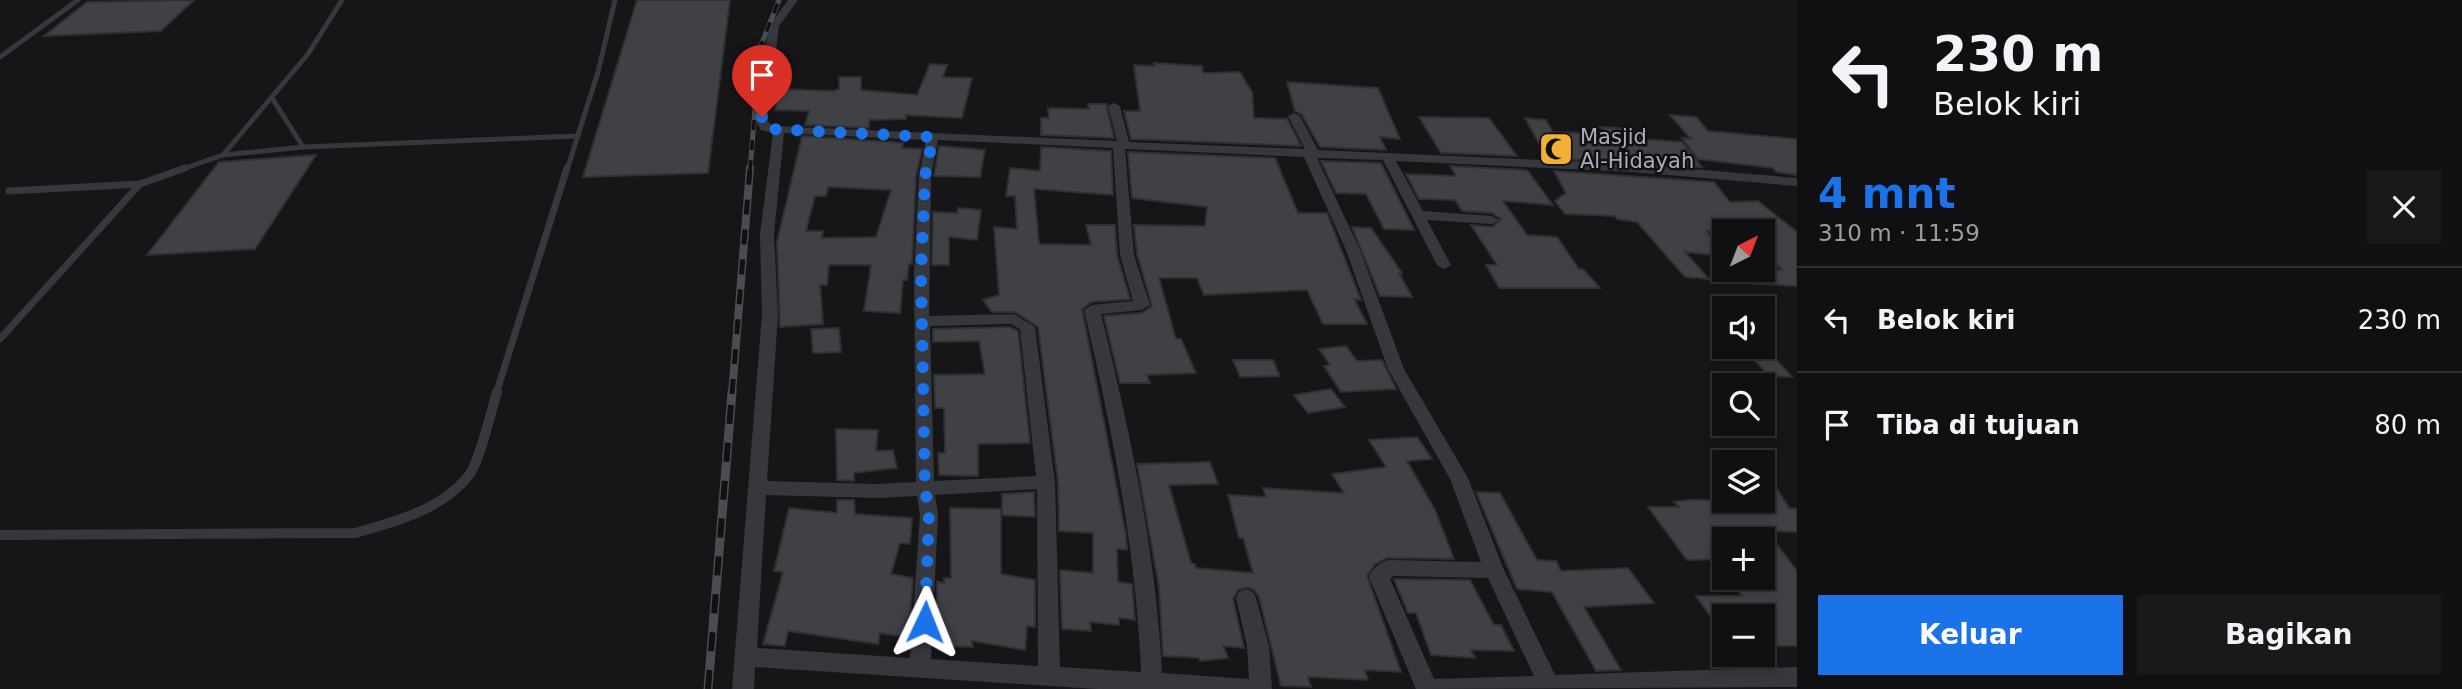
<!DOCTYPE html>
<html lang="id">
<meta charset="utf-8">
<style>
:root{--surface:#101012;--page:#19191b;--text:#f1f3f6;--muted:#9c9d9f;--line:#303032;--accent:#1a73e8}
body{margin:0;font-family:"DejaVu Sans",sans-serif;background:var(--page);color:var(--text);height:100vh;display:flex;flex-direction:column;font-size:26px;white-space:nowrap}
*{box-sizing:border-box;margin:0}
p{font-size:23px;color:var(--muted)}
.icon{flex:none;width:38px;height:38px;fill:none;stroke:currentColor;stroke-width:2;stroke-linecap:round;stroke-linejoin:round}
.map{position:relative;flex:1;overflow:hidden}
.sheet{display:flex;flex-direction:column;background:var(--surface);width:665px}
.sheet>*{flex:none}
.top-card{background:#101012;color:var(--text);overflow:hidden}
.needle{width:46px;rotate:42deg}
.buttons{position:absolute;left:1712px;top:219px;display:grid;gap:14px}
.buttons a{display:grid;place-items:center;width:63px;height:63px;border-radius:0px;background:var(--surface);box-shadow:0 4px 10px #0003,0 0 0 2px var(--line);font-size:35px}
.pin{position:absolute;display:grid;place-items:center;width:60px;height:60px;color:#fff;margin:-72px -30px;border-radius:50% 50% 50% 0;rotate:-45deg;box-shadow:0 0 7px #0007}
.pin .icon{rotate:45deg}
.me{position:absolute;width:77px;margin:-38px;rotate:2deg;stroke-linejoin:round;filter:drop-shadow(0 0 5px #0008)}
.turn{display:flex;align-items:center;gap:24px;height:147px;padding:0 21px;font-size:32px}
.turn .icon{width:91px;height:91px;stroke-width:2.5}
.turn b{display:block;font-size:49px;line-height:60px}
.round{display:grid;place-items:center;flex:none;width:74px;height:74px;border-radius:0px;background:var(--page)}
.summary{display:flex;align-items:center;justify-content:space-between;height:119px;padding:0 21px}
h1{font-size:42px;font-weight:800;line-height:52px;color:var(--accent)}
.button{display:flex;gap:14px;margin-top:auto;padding:14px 21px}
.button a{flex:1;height:80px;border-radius:0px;background:var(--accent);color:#fff;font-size:28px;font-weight:800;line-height:80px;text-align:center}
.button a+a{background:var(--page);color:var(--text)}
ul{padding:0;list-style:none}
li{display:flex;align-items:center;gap:21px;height:105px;padding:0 21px;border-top:2px solid var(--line)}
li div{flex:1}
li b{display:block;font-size:26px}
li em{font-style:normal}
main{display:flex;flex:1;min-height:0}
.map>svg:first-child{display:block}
</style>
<main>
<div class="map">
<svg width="1797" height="689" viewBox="0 0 1797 689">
<rect width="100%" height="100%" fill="#161618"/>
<g fill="#404145" stroke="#303034" stroke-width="2" fill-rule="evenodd">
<polygon points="194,0 161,31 44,36 87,2"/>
<polygon points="637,0 730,0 708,173 583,177"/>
<polygon points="1154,63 1202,66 1203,73 1240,72 1252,92 1254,118 1287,119 1301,146 1131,139 1124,111 1140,111 1134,65 1155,66"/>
<polygon points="930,64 947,65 943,77 972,78 962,118 906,115 906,119 869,120 869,128 805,125 809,111 775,110 780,89 833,91 839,89 839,77 861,77 861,90 917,95"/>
<polygon points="1287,82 1378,88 1400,139 1380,137 1386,150 1320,147 1302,115 1295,111"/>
<polygon points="1088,104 1106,104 1114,138 1041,135 1041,118 1049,118 1048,108 1089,109"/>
<polygon points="1670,115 1696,117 1708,131 1797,139 1797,175 1776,172 1773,168 1698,159 1682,138 1691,139"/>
<polygon points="1419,117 1489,118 1517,156 1441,153"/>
<polygon points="1525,118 1546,120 1553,132 1606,134 1600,127 1633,129 1641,139 1682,142 1702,167 1547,158"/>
<path d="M 802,136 L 903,143 L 902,148 L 922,149 L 916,176 L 912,264 L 909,264 L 907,280 L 903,280 L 900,313 L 864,311 L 871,265 L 829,265 L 827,285 L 820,285 L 823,324 L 780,327 L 777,242 ZM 828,187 L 891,190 L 876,237 L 822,238 L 823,231 L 806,231 L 815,196 L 826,196 Z"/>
<polygon points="939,146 985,150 980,177 934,176"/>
<polygon points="1041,147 1111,151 1113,195 1034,189 1039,244 1091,245 1086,225 1115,225 1117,255 1130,299 1092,302 1082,309 1126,535 1127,550 1117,549 1118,582 1132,584 1135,620 1119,618 1119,625 1090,622 1091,631 1062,629 1060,570 1093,573 1093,533 1059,531 1058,482 1038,327 1015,312 992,312 983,300 999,295 994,227 1017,229 1015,196 1006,196 1010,168 1040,171"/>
<polygon points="1128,152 1275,158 1298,213 1327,213 1361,300 1354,299 1367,324 1323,324 1307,290 1204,295 1197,278 1159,278 1176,339 1181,339 1196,373 1147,375 1150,383 1120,383 1104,316 1142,313 1152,306 1137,254 1134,225 1205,226 1207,207 1132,198"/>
<polygon points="316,155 255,249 147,255 219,162"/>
<polygon points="1321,161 1381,163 1414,230 1384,229 1366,194 1336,193"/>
<polygon points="1450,166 1527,170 1553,205 1503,201 1527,235 1557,237 1579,269 1583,269 1600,288 1499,288 1486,265 1497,265 1471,225 1492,227 1501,219 1492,213 1462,211 1455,200 1419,199 1406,174 1456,176"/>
<polygon points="1554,171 1714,182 1730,202 1758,201 1797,232 1797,286 1739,283 1739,270 1782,270 1762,249 1762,231 1707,231 1724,256 1685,252 1709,279 1685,277 1637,222 1617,219 1615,216 1565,214 1555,201 1566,193"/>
<polygon points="958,208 981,210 977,240 949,237 949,265 932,265 933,212 957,213"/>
<polygon points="1352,227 1371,228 1402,273 1399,273 1412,297 1380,296"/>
<polygon points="1010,327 1018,331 1030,443 978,444 978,476 939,475 938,453 945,453 944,408 935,408 934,375 985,374 979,341 933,342 933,329"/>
<polygon points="839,328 841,352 813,353 811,329"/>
<polygon points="1346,346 1357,361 1382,360 1396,389 1341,392 1324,366 1330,365 1319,349"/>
<polygon points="1749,354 1771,354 1792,377 1769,376"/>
<polygon points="1233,360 1273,360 1280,376 1240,377"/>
<polygon points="1331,389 1345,407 1308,413 1294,395"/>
<polygon points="836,429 878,430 876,451 893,450 897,468 854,473 854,481 837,480"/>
<polygon points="1417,437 1432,459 1407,461 1435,510 1454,559 1387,558 1375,564 1367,576 1401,672 1365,670 1368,680 1308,677 1311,687 1281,686 1259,597 1254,590 1247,587 1238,590 1233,599 1244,648 1223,646 1228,658 1200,661 1199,658 1163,656 1159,587 1137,464 1210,462 1218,484 1169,485 1191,563 1195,564 1196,568 1253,573 1243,538 1239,538 1228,495 1266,497 1263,488 1344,493 1332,474 1386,467 1369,440"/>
<polygon points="1762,465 1789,508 1797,509 1797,532 1767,531 1797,571 1797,646 1762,646 1762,616 1724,616 1724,636 1696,596 1742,596 1728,578 1762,578 1762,539 1724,539 1724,559 1687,560 1648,507 1679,507 1674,502 1688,500 1762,500"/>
<polygon points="1034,492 1035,517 1002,515 1002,494"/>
<polygon points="1476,492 1500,493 1537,560 1556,561 1561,571 1628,568 1654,603 1584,607 1621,670 1596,671 1552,592 1517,589"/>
<polygon points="837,500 854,500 855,514 912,518 910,544 900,543 891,574 913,578 909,638 880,633 878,644 788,631 785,646 763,644 783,572 774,571 789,508 837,513"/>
<polygon points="950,508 1001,509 1001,574 1035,580 1035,627 1027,626 1025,650 972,641 973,647 935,646 937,582 944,583 944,578 951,578"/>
<polygon points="1394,579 1470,580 1494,625 1501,625 1514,651 1471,650 1475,658 1431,655 1416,613 1408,613"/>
</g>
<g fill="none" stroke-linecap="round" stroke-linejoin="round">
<g stroke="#37383d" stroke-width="5">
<polyline points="0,57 78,0"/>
<polyline points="272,98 303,147"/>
<polyline points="223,155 308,54 342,0"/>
<polyline points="180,170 223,155 303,147 578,136"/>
<polyline points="567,170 598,72 615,0"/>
</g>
<g stroke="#37383d" stroke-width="7">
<polyline points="9,191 140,184"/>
<polyline points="0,339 140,184 185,168"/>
<polyline points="496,394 567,168"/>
</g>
<path stroke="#37383d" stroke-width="10" d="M 0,535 L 355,533 C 395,522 443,509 469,475 C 480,461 491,411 497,392"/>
<path fill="#37383d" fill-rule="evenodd" d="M 788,0 L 798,0 L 779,26 L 767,120 L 772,126 L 1117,141 L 1108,106 L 1114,103 L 1120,106 L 1129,142 L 1305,149 L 1288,116 L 1294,113 L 1300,116 L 1318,150 L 1633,164 L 1797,178 L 1797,186 L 1633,172 L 1396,161 L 1423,211 L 1492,216 L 1499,220 L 1492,224 L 1427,220 L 1451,265 L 1444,269 L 1437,265 L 1383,160 L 1317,158 L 1360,250 L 1404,369 L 1468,478 L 1504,570 L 1555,675 L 1797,667 L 1797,687 L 1416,689 L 1369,577 C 1373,568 1379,563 1388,560 L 1481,562 L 1450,479 L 1388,369 L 1346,250 L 1304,157 L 1127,149 L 1125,149 L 1134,255 L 1150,305 L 1142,310 L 1101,314 C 1130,432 1156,551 1162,673 L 1249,679 L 1247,646 L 1236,598 L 1239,592 L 1246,589 L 1253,592 L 1256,598 L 1269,646 L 1272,689 L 1097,689 L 755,667 L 754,689 L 732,689 L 762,314 L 760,234 L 773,133 L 761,130 L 755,120 L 769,26 ZM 784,133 L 926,140 L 919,176 L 914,274 L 916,482 L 877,484 L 767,481 L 778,314 L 774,234 ZM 938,140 L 1113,148 L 1120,255 L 1133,301 L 1092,305 L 1084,310 C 1112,429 1136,549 1141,672 L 1060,667 L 1055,482 L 1035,327 L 1014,314 L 929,316 L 931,176 ZM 1011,324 L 1020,329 L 1036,476 L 934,481 L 930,326 ZM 1037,489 L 1038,666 L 931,659 L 938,515 L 935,495 ZM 766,495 L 877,498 L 917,496 L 920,515 L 910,658 L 757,648 ZM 1393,576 L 1488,578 L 1534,676 L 1434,679 L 1390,579 Z"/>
<g stroke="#4a4c52" stroke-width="5">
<polyline id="rail-far2" points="750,170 760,48 779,0"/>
</g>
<g stroke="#4a4c52" stroke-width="8">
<polyline id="rail-far1" points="732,394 750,168"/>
</g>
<g stroke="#4a4c52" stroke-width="9">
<polyline id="rail" points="708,689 732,392"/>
</g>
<use href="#rail-far2" stroke="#111113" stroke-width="3.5" stroke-dasharray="10" stroke-linecap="butt"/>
<use href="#rail-far1" stroke="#111113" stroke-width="5" stroke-dasharray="15" stroke-linecap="butt"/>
<use href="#rail" stroke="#111113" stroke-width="6" stroke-dasharray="19" stroke-linecap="butt"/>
</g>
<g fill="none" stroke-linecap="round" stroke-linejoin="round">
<polyline stroke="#1a73e8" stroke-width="12" stroke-dasharray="0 21.6" points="762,117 762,123 770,129 933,137 925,176 921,274 925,488 929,515 925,622"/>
</g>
<defs>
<g id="mosque-square" transform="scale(1.75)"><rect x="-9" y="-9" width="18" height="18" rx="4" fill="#f2b134" stroke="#111113"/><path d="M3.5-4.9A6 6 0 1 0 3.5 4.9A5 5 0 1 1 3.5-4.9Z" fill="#111"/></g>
</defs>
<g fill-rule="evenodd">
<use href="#mosque-square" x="1556" y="149"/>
</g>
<g text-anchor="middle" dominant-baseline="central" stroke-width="5" stroke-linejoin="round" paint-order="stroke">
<g font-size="21" fill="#a8adb8" stroke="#111113" text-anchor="start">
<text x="1580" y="137">Masjid<tspan x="1580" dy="24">Al-Hidayah</tspan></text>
</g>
</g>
</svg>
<div class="buttons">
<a><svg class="needle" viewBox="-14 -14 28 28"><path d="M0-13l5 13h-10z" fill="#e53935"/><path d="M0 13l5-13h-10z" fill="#9c9d9f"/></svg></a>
<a><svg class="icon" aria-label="sound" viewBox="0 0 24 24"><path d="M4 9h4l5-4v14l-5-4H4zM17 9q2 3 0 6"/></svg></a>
<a><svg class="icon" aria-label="search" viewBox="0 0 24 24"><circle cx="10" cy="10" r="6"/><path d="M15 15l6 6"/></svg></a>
<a><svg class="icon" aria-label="layers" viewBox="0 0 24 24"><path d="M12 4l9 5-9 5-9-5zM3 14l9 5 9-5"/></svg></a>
<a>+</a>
<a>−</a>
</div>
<div class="pin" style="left:762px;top:117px;background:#d93025"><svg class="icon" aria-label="arrive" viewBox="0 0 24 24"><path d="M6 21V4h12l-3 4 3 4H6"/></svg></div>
<svg class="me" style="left:925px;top:622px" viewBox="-20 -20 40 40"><path d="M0-17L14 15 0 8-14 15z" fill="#1a73e8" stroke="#fff" stroke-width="4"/></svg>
</div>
<section class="sheet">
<div class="top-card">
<div class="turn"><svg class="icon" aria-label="left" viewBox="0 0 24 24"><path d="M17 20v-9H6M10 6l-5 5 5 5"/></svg><div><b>230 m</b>Belok kiri</div></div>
</div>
<div class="summary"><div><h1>4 mnt</h1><p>310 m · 11:59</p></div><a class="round"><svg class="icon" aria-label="close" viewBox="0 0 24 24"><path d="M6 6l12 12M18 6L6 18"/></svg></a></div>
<ul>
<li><svg class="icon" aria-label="left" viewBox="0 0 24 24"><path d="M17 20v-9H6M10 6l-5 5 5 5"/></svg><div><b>Belok kiri</b></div><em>230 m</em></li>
<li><svg class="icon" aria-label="arrive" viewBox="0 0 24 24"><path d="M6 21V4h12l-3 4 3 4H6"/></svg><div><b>Tiba di tujuan</b></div><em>80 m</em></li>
</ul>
<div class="button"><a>Keluar</a><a>Bagikan</a></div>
</section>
</main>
